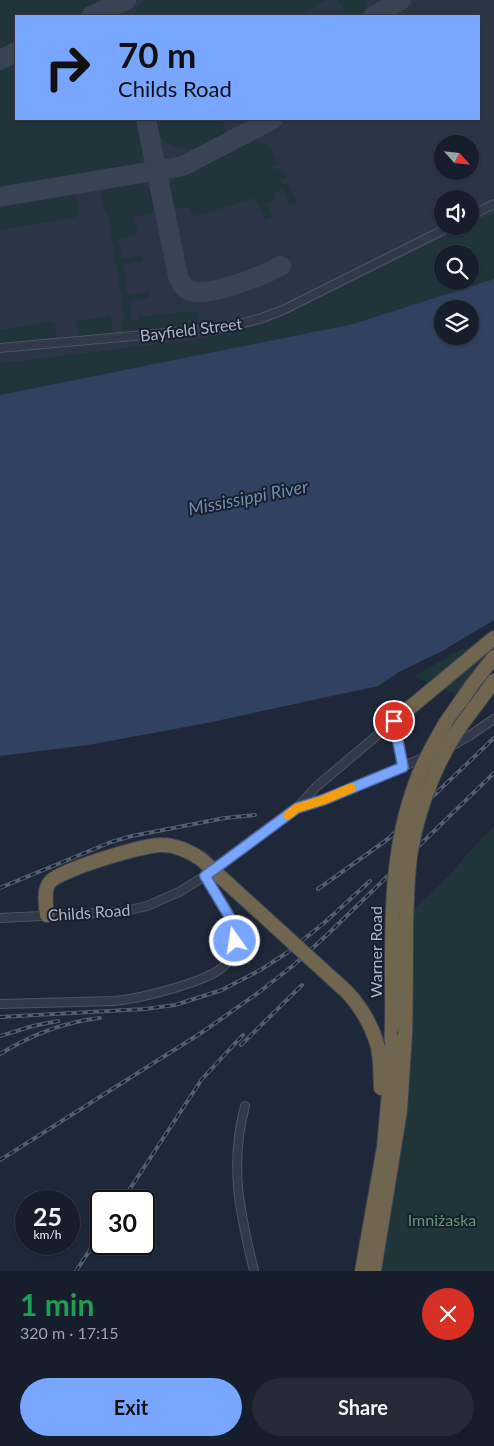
<!DOCTYPE html>
<meta charset="utf-8">
<style>
:root{--surface:#171e2b;--page:#242b37;--text:#f1f3f6;--muted:#9ea2a9;--line:#363c47;--accent:#78a5ff}
body{margin:0;font-family:Lato,sans-serif;background:var(--page);color:var(--text);height:100vh;display:flex;flex-direction:column;font-size:19px;white-space:nowrap}
*{box-sizing:border-box;margin:0}
p{font-size:16px;color:var(--muted)}
.icon{flex:none;width:28px;height:28px;fill:none;stroke:currentColor;stroke-width:2;stroke-linecap:round;stroke-linejoin:round}
.map{position:relative;height:1271px;overflow:hidden}
.side{display:flex;flex-direction:column;background:var(--surface);flex:1}
.side>*{flex:none}
.banner{position:absolute;left:15px;top:15px;width:465px;height:105px;border-radius:0px;box-shadow:0 1px 4px #0004,0 0 0 1px var(--line);background:#78a5ff;color:#111;overflow:hidden}
.needle{width:32px;rotate:117deg}
.buttons{position:absolute;left:434px;top:135px;display:grid;gap:10px}
.buttons a{display:grid;place-items:center;width:45px;height:45px;border-radius:50%;background:var(--surface);box-shadow:0 1px 4px #0004,0 0 0 1px var(--line);font-size:25px}
.speed{position:absolute;left:15px;top:1190px;display:flex;gap:10px;font-size:25px;font-weight:700;text-align:center}
.speed>*{display:grid;place-content:center;width:65px;height:65px;border-radius:50%;background:var(--surface);box-shadow:0 1px 4px #0004,0 0 0 1px var(--line);line-height:1}
.speed small{font-size:12px;font-weight:400}
.speed .limit{border:2px solid #111;border-radius:8px;background:#fff;color:#111}
.pin{position:absolute;display:grid;place-items:center;width:42px;height:42px;color:#fff;margin:-21px;border:2px solid #fff;border-radius:50%;box-shadow:0 1px 5px #0007}
.me{position:absolute;width:55px;margin:-28px;rotate:347deg;stroke-linejoin:round;filter:drop-shadow(0 0 4px #0008)}
.turn{display:flex;align-items:center;gap:18px;height:105px;padding:0 20px;font-size:22px}
.turn .icon{width:65px;height:65px;stroke-width:2.5}
.turn b{display:block;font-size:35px;line-height:42px}
.round{display:grid;place-items:center;flex:none;width:52px;height:52px;border-radius:26px;background:var(--page)}
.head{display:flex;align-items:center;justify-content:space-between;height:85px;padding:0 20px}
h1{font-size:30px;font-weight:700;line-height:38px;color:#1e9e55}
.button{display:flex;gap:10px;margin-top:auto;padding:10px 20px}
.button a{flex:1;height:58px;border-radius:30px;background:var(--accent);color:#111;font-size:20px;font-weight:700;line-height:58px;text-align:center}
.button a+a{background:var(--page);color:var(--text)}
.map>svg:first-child{display:block}
</style>
<div class="map">
<svg width="494" height="1271" viewBox="0 0 494 1271">
<rect width="100%" height="100%" fill="#1f2839"/>
<path fill="#2c3546" fill-rule="evenodd" d="M 0,0 L 494,0 L 494,213 L 470,225 L 470,199 L 442,199 L 442,226 L 467,226 L 270,323 L 204,339 L 0,364 ZM 16,16 L 479,16 L 479,119 L 16,119 ZM 442,144 L 470,144 L 470,171 L 442,171 Z"/>
<g fill="#20353a" fill-rule="evenodd">
<polygon points="0,0 106,0 73,16 16,16 16,43 0,51"/>
<path d="M 146,0 L 327,0 L 298,16 L 135,16 C 136,8 139,3 146,0 Z"/>
<path d="M 338,0 L 367,0 C 365,8 359,23 347,15 C 343,12 341,4 338,0 Z"/>
<polygon points="16,61 16,119 138,119 144,151 140,161 131,167 0,189 0,69"/>
<path d="M 155,119 L 222,119 L 226,128 L 225,134 C 217,138 209,144 201,147 C 185,153 164,147 157,130 C 156,127 156,122 155,119 Z"/>
<path d="M 249,141 C 268,139 271,148 278,164 L 273,167 L 275,170 L 280,168 L 286,177 L 281,181 L 282,184 L 288,183 L 298,202 L 290,206 L 282,189 L 273,194 L 276,199 L 267,203 L 272,217 L 265,220 L 255,198 L 196,216 L 192,214 L 189,207 L 176,208 C 170,202 166,190 171,183 C 175,175 186,175 194,171 C 212,161 230,150 249,141 Z"/>
<path d="M 134,184 C 138,184 143,184 146,186 C 152,189 159,205 153,211 C 150,215 139,215 134,217 L 138,234 L 118,239 L 122,259 L 142,255 L 143,261 L 123,265 L 128,296 L 149,292 L 150,298 L 129,301 L 132,320 L 138,320 L 138,317 L 196,311 L 199,326 L 123,333 L 122,321 L 125,318 L 108,215 C 106,211 103,208 102,204 C 97,184 120,185 134,184 Z"/>
<polygon points="75,193 78,214 76,217 0,230 0,205"/>
<path d="M 494,213 L 494,279 L 353,324 L 0,395 L 0,364 L 204,339 L 270,323 L 467,226 L 470,226 L 470,225 ZM 442,254 L 470,254 L 470,281 L 442,281 Z"/>
<polygon points="110,316 113,333 79,336 75,321"/>
<polygon points="52,321 52,323 55,322 56,338 0,343 0,330"/>
<polygon points="490,632 490,633 431,684 415,676 463,648 465,650"/>
<polygon points="494,641 494,649 458,695 440,687"/>
<polygon points="494,826 494,1271 378,1271 414,909 449,876 468,853"/>
</g>
<path fill="#304261" fill-rule="evenodd" d="M 494,279 L 494,620 L 444,650 L 399,672 L 378,686 L 207,723 L 88,745 L 0,756 L 0,395 L 353,324 ZM 442,309 L 470,309 L 470,336 L 442,336 Z"/>
<g fill="none" stroke-linecap="round" stroke-linejoin="round">
<g stroke="#3a4355" stroke-width="20">
<polyline points="91,16 126,0"/>
<polyline points="374,16 401,0"/>
<polyline points="0,60 16,52"/>
<path d="M 146,119 L 178,276 C 180,283 183,288 190,291 C 210,297 262,276 281,266"/>
<polyline points="0,197 183,166 273,119"/>
</g>
<g stroke="#4d5564" stroke-width="10">
<g id="street">
<polyline points="470,216 494,204"/>
<polyline points="0,348 222,328 259,319 283,310 451,226"/>
<polyline points="450,747 469,736 494,719"/>
<polyline points="299,807 323,800 425,757"/>
<polyline points="0,918 121,912 147,906 179,892 205,876 297,808 316,787 394,721 403,767"/>
<path d="M 0,1004 L 114,1001 C 138,999 208,982 224,966 C 233,957 236,943 234,930 C 232,913 214,891 205,876"/>
<path d="M 245,1106 C 229,1166 240,1213 254,1271"/>
</g>
</g>
<g stroke="#3a4250" stroke-width="16">
<g id="highway">
<polyline points="471,712 494,681"/>
<polyline points="394,721 494,638"/>
<polyline points="445,724 472,685 494,657"/>
<path d="M 47,915 C 46,905 43,890 50,882 C 59,870 146,844 162,845 C 177,845 189,851 201,859"/>
<polyline points="378,1047 380,1062 381,1088"/>
<polyline points="362,1271 384,1147 389,1091 392,1027"/>
<polyline points="374,1271 400,1111 405,1035"/>
</g>
</g>
<use href="#street" stroke="#323a49" stroke-width="8"/>
<use href="#highway" stroke="#70654f" stroke-width="14"/>
<g stroke="#545e71" stroke-width="4">
<g id="rail">
<polyline points="0,888 111,842 132,836 225,818 255,815"/>
<polyline points="318,889 388,839 494,738"/>
<polyline points="0,1017 145,1009 175,1005 222,990 262,969 288,952 324,923 370,881"/>
<polyline points="0,1036 33,1026 58,1021"/>
<polyline points="241,1045 302,985"/>
<path d="M 0,1054 C 31,1035 64,1022 100,1018"/>
<polyline points="0,1160 201,1033 258,993 295,964 329,933 494,773"/>
<polyline points="122,1201 202,1079 243,1035"/>
<polyline points="76,1271 101,1233"/>
</g>
</g>
<use href="#rail" stroke="#18202d" stroke-width="2" stroke-dasharray="5.5" stroke-linecap="butt"/>
<g stroke="#3a4250" stroke-width="16" stroke-linecap="butt">
<g id="highway-bridge">
<path d="M 201,859 L 347,992 C 362,1008 372,1026 378,1047"/>
<path d="M 392,1027 C 393,944 386,862 416,782 C 423,762 434,743 445,724"/>
<path d="M 405,1035 C 406,999 406,962 406,925 C 407,900 407,874 411,850 C 420,801 440,751 471,712"/>
</g>
</g>
<use href="#highway-bridge" stroke="#70654f" stroke-width="14"/>
</g>
<g fill="none" stroke-linecap="round" stroke-linejoin="round">
<g stroke="#4e6ba6" stroke-width="12">
<polyline id="route" points="235,941 232,921 205,876 297,808 323,800 403,767 394,721"/>
</g>
<use href="#route" stroke="#78a5ff" stroke-width="9"/>
<polyline stroke="#f59e0b" stroke-width="9" points="288,815 297,808 323,800 351,788"/>
</g>
<g text-anchor="middle" dominant-baseline="central" stroke-width="4" stroke-linejoin="round" paint-order="stroke">
<g font-size="16" fill="#acb5c6" stroke="#18202d">
<text transform="translate(191 329) rotate(-7)">Bayfield Street</text>
<text transform="translate(89 912) rotate(-4)">Childs Road</text>
<text transform="translate(375 952) rotate(-90)">Warner Road</text>
</g>
<g font-size="16" fill="#629872" stroke="#18202d">
<text x="442" y="1219">Imniżaska</text>
</g>
<g font-size="18" font-style="italic" fill="#7289b1" stroke="#18202d">
<text transform="translate(248 497) rotate(-11)">Mississippi River</text>
</g>
</g>
</svg>
<div class="buttons">
<a><svg class="needle" viewBox="-14 -14 28 28"><path d="M0-13l5 13h-10z" fill="#e53935"/><path d="M0 13l5-13h-10z" fill="#9ea2a9"/></svg></a>
<a><svg class="icon" aria-label="sound" viewBox="0 0 24 24"><path d="M4 9h4l5-4v14l-5-4H4zM17 9q2 3 0 6"/></svg></a>
<a><svg class="icon" aria-label="search" viewBox="0 0 24 24"><circle cx="10" cy="10" r="6"/><path d="M15 15l6 6"/></svg></a>
<a><svg class="icon" aria-label="layers" viewBox="0 0 24 24"><path d="M12 4l9 5-9 5-9-5zM3 14l9 5 9-5"/></svg></a>
</div>
<div class="speed"><div>25<small>km/h</small></div><div class="limit">30</div></div>
<div class="pin" style="left:394px;top:721px;background:#d93025"><svg class="icon" aria-label="arrive" viewBox="0 0 24 24"><path d="M6 21V4h12l-3 4 3 4H6"/></svg></div>
<svg class="me" style="left:235px;top:941px" viewBox="-20 -20 40 40"><circle r="17" fill="#78a5ff" stroke="#fff" stroke-width="3"/><path d="M0-11L8 9 0 5-8 9z" fill="#fff"/></svg>
<div class="banner">
<div class="turn"><svg class="icon" aria-label="right" viewBox="0 0 24 24"><path d="M7 20v-9h11M14 6l5 5-5 5"/></svg><div><b>70 m</b>Childs Road</div></div>
</div>
</div>
<section class="side">
<div class="head"><div><h1>1 min</h1><p>320 m · 17:15</p></div><a class="round" style="background:#d93025;color:#fff"><svg class="icon" aria-label="close" viewBox="0 0 24 24"><path d="M6 6l12 12M18 6L6 18"/></svg></a></div>
<div class="button"><a>Exit</a><a>Share</a></div>
</section>
